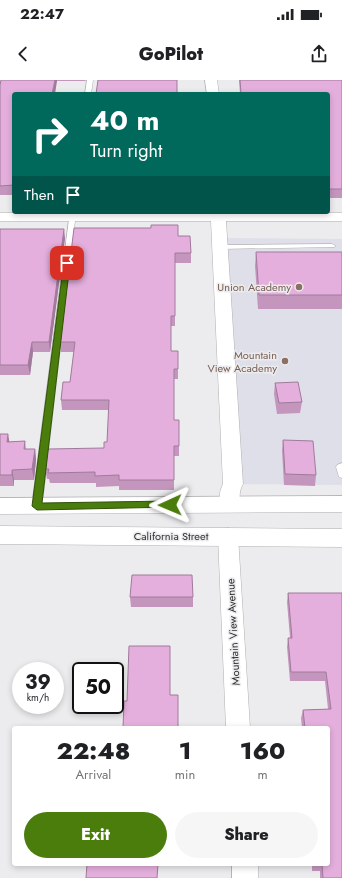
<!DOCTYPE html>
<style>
:root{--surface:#fff;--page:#f6f6f6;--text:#202124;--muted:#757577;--accent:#4a7d0c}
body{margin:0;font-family:Jost,sans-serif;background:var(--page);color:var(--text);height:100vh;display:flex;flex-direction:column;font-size:15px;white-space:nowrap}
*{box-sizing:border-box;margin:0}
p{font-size:13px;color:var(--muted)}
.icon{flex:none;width:22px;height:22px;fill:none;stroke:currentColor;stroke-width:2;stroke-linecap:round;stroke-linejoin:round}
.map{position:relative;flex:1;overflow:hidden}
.sheet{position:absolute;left:12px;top:646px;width:318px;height:140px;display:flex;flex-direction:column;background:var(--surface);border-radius:4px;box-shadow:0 2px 6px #0003}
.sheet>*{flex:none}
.hud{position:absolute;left:12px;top:12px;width:318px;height:122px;border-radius:4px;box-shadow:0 2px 6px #0003;background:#00695c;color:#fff;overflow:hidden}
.speed{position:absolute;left:12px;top:582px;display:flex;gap:8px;font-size:20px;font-weight:700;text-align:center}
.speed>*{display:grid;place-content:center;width:52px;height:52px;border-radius:50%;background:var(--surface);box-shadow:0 2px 6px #0003;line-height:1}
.speed small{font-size:10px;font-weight:400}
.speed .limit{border:2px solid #111;border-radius:6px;background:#fff;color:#111}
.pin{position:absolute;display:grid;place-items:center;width:34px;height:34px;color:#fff;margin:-17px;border-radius:8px;box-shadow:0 2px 6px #0006}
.me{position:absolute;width:44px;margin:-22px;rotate:269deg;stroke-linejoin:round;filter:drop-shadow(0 0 3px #0008)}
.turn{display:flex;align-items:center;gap:14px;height:84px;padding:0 12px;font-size:18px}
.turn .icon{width:52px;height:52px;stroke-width:2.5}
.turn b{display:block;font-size:28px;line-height:34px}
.then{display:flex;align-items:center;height:38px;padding:0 12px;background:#0003;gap:8px;font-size:15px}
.eta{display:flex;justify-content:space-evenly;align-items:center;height:68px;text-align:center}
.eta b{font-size:24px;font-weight:800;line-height:28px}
.button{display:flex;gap:8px;margin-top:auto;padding:8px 12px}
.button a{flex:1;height:46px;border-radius:24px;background:var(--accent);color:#fff;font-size:16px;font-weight:800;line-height:46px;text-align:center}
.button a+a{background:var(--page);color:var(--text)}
.status{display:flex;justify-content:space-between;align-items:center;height:28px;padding:0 20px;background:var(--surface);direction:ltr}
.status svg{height:11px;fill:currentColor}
header{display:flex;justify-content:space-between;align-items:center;height:52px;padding:0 12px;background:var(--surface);font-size:18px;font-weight:800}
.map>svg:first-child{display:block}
</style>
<div class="status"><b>22:47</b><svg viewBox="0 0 49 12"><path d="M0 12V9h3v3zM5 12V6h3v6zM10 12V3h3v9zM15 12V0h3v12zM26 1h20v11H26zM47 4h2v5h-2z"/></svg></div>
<header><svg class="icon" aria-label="back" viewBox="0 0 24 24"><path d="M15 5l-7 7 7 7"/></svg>GoPilot<svg class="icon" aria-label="share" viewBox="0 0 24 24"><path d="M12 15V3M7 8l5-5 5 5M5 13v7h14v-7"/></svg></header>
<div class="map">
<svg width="342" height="798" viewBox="0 0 342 798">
<rect width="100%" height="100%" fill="#ececee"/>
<polygon fill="#dedfe8" points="223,158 342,159 342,405 233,404"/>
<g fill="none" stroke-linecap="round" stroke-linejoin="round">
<g stroke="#b0b0b2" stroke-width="1">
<g id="lane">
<polygon points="87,0 93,0 91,14 85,14"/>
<polygon points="70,132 76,132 42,426 40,428 34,428 32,426"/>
<polygon points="332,164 336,166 334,167 219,169 215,167 219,165"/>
<polygon points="342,383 342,398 339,397 336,387 337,385"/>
</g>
</g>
<g stroke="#b0b0b2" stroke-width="1">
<g id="street">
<polygon points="205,0 217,0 219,14 207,14"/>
<path d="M 0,133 L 342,133 L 342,141 L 226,141 L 243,404 C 237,414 242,420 237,429 L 230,431 L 223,429 C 218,421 219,412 223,404 L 211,141 L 0,141 Z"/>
<polygon points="228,448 235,451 238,456 250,648 226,648 218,456 221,451"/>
<rect x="232" y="784" width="26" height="14"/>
</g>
</g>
<g stroke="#b0b0b2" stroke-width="1">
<g id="secondary">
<polygon points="342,416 342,432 0,434 0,418"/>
<polygon points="0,446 342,449 342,467 0,464"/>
</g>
</g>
<use href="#lane" fill="#fff" fill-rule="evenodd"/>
<use href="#street" fill="#fff" fill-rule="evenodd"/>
<use href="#secondary" fill="#fff" fill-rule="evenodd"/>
</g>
<g fill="#c496be">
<polygon points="1,0 86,0 85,1 57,1 14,14 14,115 0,115 0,5"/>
<polygon points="239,0 342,0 342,118 328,118 328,14 240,14"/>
<polygon points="0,149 65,158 50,272 33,272 30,295 0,295"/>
<polygon points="178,156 191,173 191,183 175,183 175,246 171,246 171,271 178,271 178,299 174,299 174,340 179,366 179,376 174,376 174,410 119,410 119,406 96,407 96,403 50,403 49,399 47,399 45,389 104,368 107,362 109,330 62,330 61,320 70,302 74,272 61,272 60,262"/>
<polygon points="256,172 342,172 342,229 258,229 255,186"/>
<polygon points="275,303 302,322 300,333 277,334 274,314"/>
<polygon points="0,354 9,362 25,361 26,369 35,369 36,380 34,400 14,400 14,406 0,406"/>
<polygon points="283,360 316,395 315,406 284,405 282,371"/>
<polygon points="288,513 342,513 342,798 320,798 320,791 312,791 312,784 328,784 328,648 302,648 301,638 303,630 328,629 325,601 290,601 287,567 288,558 290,558 287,522"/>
<polygon points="130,517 193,517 193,527 131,527"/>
</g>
<g fill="#a07a9b">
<polygon points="55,0 57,0 57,1 55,14 52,14"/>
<polygon points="64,149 65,158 50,272 49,262"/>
<polygon points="32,262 33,272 30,295 28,285"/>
<polygon points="8,354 10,365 7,362"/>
<polygon points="35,369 36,380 34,400 32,389"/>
<polygon points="12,390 14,400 14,406 12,395"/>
</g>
<g fill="#e4afdd" stroke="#a07a9b">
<polygon points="1,0 55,0 52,14 14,14 14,105 0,106 0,5"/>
<polygon points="98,0 177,0 177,14 96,14"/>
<polygon points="240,0 342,0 342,109 328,109 328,14 241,14"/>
<polygon points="151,145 178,145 178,156 190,156 191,173 175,173 175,236 171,236 171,271 178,271 178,289 174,289 174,340 179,340 179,366 174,366 174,400 119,400 119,395 95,396 95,392 48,393 49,389 45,389 48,369 104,368 104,362 107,362 109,320 61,320 63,302 70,302 75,262 60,262 74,148 151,148"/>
<polygon points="0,149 64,149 49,262 32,262 28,285 0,285"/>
<polygon points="256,172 342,172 342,215 259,215"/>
<polygon points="298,302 302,322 279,323 275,303"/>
<polygon points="0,354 8,354 7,362 25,361 24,369 35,369 32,389 12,390 12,395 0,395"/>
<polygon points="283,360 313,361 316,395 285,394"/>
<polygon points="132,495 192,495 193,517 130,517"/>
<polygon points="288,513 342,513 342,798 323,798 322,784 328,784 328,648 305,648 303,630 331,629 326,592 291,592 288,558 292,558"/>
<polygon points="129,566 170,566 170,615 178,615 178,648 123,648 124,621 127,621"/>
<polygon points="87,784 158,784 157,798 86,798"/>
</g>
<polygon fill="#4a7d0c" stroke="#305108" points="64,181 70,183 42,423 170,421 175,425 173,427 37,430 32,426"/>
<g fill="#8d6e63" stroke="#ececee" stroke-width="1.5">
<circle cx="299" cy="207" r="4"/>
<circle cx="285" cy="281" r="4"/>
</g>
<g text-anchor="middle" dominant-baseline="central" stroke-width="3" stroke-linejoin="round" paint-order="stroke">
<g font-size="11" fill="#785e54" stroke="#ececee" text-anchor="end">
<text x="291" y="207">Union Academy</text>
<text x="277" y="275">Mountain<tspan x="277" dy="13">View Academy</tspan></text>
</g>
<g font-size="11" fill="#303030" stroke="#ececee">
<text x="171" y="456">California Street</text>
<text transform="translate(233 552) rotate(-93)">Mountain View Avenue</text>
</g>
</g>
</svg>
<div class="speed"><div>39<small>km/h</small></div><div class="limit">50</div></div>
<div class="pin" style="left:67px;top:183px;background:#d93025"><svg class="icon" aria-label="arrive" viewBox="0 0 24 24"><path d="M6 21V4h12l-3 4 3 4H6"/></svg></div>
<svg class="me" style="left:170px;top:425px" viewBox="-20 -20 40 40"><path d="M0-17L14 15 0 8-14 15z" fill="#4a7d0c" stroke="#fff" stroke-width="4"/></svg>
<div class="hud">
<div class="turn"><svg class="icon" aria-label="right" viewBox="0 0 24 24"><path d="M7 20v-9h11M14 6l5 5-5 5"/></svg><div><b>40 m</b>Turn right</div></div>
<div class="then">Then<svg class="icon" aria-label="arrive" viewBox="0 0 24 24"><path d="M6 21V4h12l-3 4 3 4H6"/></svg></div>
</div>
<section class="sheet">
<div class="eta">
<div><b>22:48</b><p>Arrival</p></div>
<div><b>1</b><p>min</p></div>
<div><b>160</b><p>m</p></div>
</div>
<div class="button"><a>Exit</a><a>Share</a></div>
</section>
</div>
